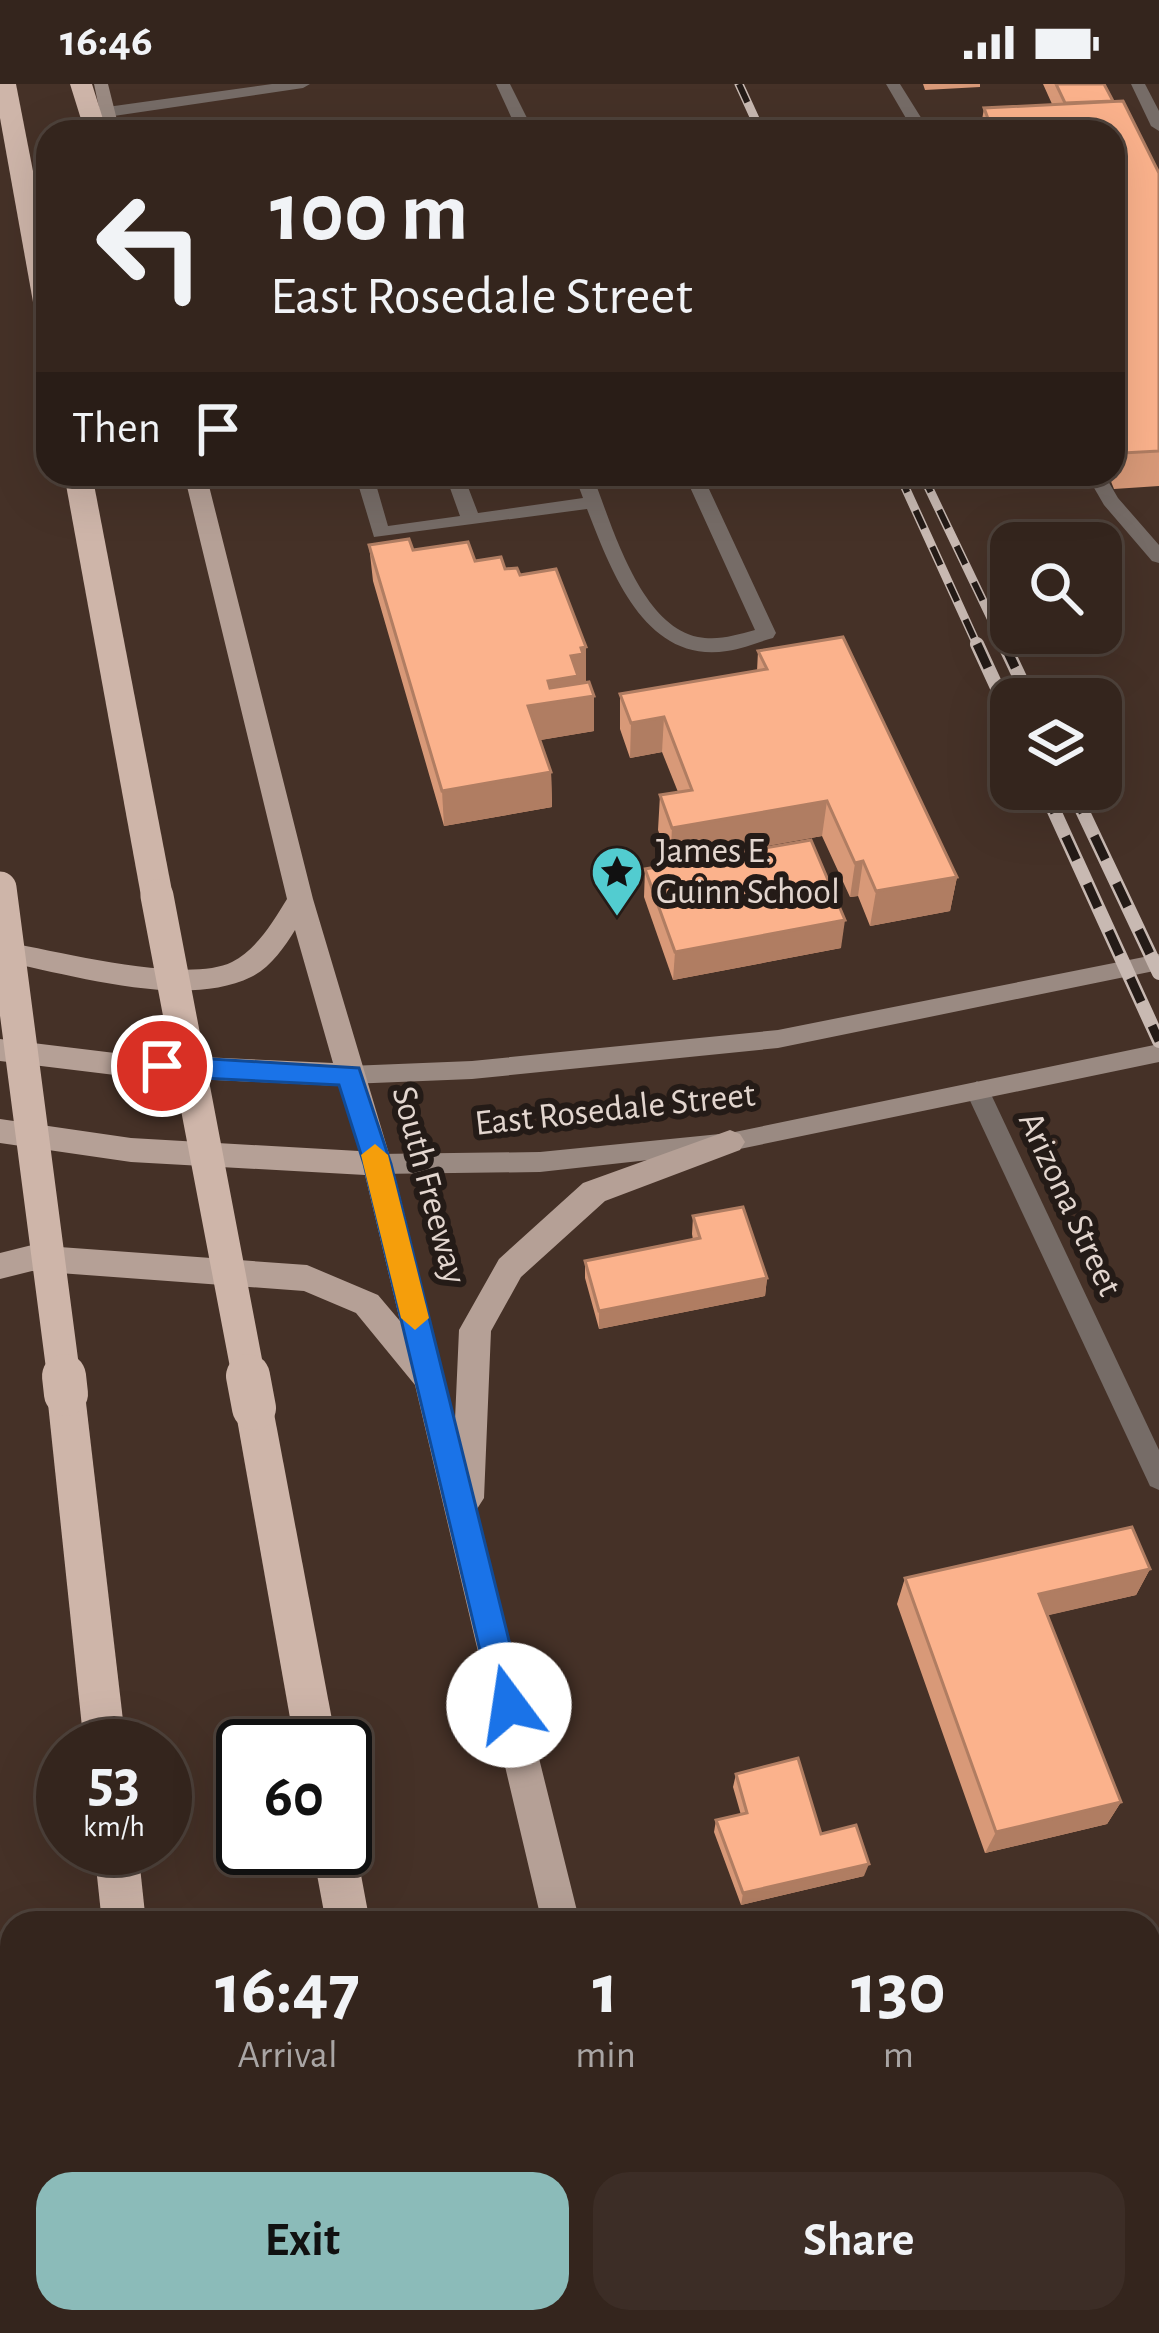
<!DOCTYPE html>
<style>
:root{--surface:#34251d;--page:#3c2d26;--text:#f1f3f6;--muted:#a9a5a4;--line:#4e423b;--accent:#8bbbb9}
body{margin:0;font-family:"Alegreya Sans",sans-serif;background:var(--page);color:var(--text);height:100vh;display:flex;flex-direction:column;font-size:45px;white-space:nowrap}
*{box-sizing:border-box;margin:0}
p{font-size:39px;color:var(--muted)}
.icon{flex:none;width:66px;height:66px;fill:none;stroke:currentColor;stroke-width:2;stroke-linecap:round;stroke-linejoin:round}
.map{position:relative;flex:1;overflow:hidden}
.side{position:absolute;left:0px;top:1827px;width:1161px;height:423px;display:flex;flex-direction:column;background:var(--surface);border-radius:36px 36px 0 0;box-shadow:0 12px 48px #0002,0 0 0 3px var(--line)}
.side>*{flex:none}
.banner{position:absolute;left:36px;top:36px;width:1089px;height:366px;border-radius:36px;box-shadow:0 12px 48px #0002,0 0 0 3px var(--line);background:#34251d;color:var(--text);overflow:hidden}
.fabs{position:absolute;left:990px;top:438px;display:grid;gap:24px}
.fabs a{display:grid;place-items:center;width:132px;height:132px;border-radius:24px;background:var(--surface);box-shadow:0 12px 48px #0002,0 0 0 3px var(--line);font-size:60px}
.speed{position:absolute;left:36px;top:1635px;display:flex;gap:24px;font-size:60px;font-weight:700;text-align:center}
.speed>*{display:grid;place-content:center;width:156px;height:156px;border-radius:50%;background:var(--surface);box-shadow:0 12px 48px #0002,0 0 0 3px var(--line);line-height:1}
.speed small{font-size:30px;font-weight:400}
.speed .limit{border:6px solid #111;border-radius:18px;background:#fff;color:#111}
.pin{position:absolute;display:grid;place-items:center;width:102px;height:102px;color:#fff;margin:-51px;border:6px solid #fff;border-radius:50%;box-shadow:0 3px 12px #0007}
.me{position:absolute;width:132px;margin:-66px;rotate:346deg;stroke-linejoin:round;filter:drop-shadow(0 0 9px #0008)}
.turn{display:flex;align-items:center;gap:42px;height:252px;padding:0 36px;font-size:54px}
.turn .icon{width:156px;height:156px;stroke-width:2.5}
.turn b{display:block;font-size:84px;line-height:102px}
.then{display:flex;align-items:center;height:114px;padding:0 36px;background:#0003;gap:24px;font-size:45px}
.eta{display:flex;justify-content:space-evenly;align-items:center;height:204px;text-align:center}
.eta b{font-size:72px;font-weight:700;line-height:84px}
.primary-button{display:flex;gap:24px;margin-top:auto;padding:24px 36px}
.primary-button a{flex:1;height:138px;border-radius:36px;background:var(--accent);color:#111;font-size:48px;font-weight:700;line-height:138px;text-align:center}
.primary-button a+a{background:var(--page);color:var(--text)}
.status{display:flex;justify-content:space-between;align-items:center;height:84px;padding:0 60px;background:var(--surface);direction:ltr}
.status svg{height:33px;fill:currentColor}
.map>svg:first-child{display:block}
</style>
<div class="status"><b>16:46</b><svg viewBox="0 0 49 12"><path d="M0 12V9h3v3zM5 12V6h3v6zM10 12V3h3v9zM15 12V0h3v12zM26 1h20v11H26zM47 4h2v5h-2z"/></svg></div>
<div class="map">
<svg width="1159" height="2249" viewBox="0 0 1159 2249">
<rect width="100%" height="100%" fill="#453127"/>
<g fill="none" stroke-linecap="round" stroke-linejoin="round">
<g fill="#766c67" fill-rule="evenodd">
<polygon points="886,0 900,0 930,48 914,48"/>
<polygon points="1131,0 1145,0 1159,27 1159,47 1151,42"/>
<path d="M 355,390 L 373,390 L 388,442 L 460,432 L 445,390 L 463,390 L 478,429 L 583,414 L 574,390 L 592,390 C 611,438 639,541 698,553 C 718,557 736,551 755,546 L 684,390 L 702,390 L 776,549 L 773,554 C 758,558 743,565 727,567 C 644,580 611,486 587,425 L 374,453 Z"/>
<polygon points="1086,390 1104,390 1118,414 1159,461 1159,479 1152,477 1104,421"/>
</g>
<g fill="#766c67" fill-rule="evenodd">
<polygon points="272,0 310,0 303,4 107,33 99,28 107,23"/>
<polygon points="496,0 510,0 534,48 518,48"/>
<polygon points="977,997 989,1006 1159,1366 1159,1406 1150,1402 965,1006"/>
<polygon points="1159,1932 1159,1962 1149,1964 1149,1934"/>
</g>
<g fill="#9a8a82" fill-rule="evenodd">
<polygon points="94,0 108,0 120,48 104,48"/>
<polygon points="1159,870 1159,886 778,964 472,995 349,1000 338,991 349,982 472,977 778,946"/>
<polygon points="1159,960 1159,978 730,1067 540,1088 377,1090 369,1087 365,1080 369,1073 377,1070 540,1068 730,1049"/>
</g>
<g fill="#b5a096" fill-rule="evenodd">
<path d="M 184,390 L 206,390 L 313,815 L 392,1080 L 455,1336 L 459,1246 L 499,1175 L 583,1099 L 730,1046 L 740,1050 L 745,1058 L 740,1066 L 605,1117 L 521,1193 L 491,1247 L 484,1414 L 477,1425 L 580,1839 L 542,1839 L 415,1301 L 356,1229 L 304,1207 L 32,1187 L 0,1195 L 0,1169 L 32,1161 L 307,1181 L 378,1211 L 400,1237 L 365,1091 L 131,1078 L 0,1059 L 0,1035 L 131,1054 L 359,1067 L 340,1002 L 115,991 L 0,977 L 0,955 L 115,969 L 333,979 L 295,846 C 284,864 270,884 251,893 C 184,926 70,890 0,877 L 0,857 C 53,866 186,901 232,878 C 257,865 273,838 287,815 Z"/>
<polygon points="637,2238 679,2238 682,2249 640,2249"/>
</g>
<g fill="#ceb5a9" fill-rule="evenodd">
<polygon points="0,0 16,0 48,164 48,237 35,229 0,34"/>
<polygon points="70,0 92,0 107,48 85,48"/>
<polygon points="64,390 92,390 173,812 157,824 141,812"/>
<polygon points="66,1293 80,1298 85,1310 126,1662 84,1662 47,1310 52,1298"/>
<polygon points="254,1307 268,1312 273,1324 337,1662 295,1662 235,1324 240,1312"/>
<polygon points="345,1747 356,1764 370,1839 326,1839 312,1764 345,1764"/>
<polygon points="94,1764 138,1764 146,1839 102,1839"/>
<polygon points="143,2238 193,2238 194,2249 144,2249"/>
<polygon points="396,2238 446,2238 448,2249 398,2249"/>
</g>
<g stroke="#c8b9b2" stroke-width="9">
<g id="rail-far1">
<polyline points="739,0 761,48"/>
<polyline points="899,390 978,563"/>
<polyline points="922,390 1005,563"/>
</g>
</g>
<g stroke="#c8b9b2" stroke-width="14">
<g id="rail">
<polyline points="977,560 1011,634"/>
<polyline points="1004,560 1030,615"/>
<polyline points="1044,705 1159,957"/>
<polyline points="1072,705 1159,889"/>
</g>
</g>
<use href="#rail-far1" stroke="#241b17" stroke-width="6" stroke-dasharray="20" stroke-linecap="butt"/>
<use href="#rail" stroke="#241b17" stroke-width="9" stroke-dasharray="26" stroke-linecap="butt"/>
<g stroke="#ceb5a9" stroke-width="33">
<polyline points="0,804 64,1295"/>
<polyline points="157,812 249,1295"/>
</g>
<g stroke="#ceb5a9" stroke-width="44">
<polyline points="64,1292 66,1310"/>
<polyline points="248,1292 254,1324"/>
</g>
</g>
<g fill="#d89978">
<polygon points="923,0 980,0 980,3 925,6"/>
<polygon points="1043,0 1104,0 1113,17 1159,89 1159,402 1114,405 1108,390 1113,390 1113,48 980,48 984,24 1052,20"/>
<polygon points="369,461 475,477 520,491 586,598 594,647 540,656 551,688 552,723 444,742 373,497"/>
<polygon points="758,567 957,793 950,827 870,842 858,812 850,813 822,752 670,779 658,746 660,711 678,708 662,668 630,674 620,645 620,610 757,587"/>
<polygon points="645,785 841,864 673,896 644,813"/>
<polygon points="693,1132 767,1194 765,1212 599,1245 585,1194 585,1177 693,1156 692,1150"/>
<polygon points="1150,1485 1136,1511 1048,1531 1121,1718 1107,1740 985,1769 897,1520 905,1494"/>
<polygon points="736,1690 821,1750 864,1792 741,1821 714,1748 716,1736 741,1731 733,1703"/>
</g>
<g fill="#b07d62">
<polygon points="586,563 586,598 594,612 594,647 529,658 528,622 571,572 581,564"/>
<polygon points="664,633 662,668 630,674 631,639"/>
<polygon points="551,688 552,723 444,742 442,707"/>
<polygon points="827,717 822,752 670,779 672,744"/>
<polygon points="863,777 858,812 850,813 855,779"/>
<polygon points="957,793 950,827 870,842 876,807"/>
<polygon points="845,836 841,864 673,896 675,868"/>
<polygon points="767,1194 765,1212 599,1245 599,1227"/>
<polygon points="1150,1485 1136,1511 1028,1536 1039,1510"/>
<polygon points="1121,1718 1107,1740 985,1769 996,1748"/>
<polygon points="869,1780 864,1792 741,1821 743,1809"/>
</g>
<g fill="#fbb28c" stroke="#b07d62" stroke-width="3">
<polygon points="1056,0 1104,0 1113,17 1065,19"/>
<polygon points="1123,17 1159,89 1159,367 1123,369 1113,346 1113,48 993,48 984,24"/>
<polygon points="409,455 413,466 468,458 475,477 501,473 505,485 517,484 520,491 556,485 586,563 581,564 583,570 571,572 578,592 548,597 550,604 589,598 594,612 528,622 551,688 442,707 369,461"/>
<polygon points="843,553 957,793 876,807 863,777 855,779 827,717 672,744 660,711 692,706 664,633 631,639 620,610 767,585 758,567"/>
<polygon points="811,756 845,836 675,868 645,785"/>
<polygon points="743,1123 767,1194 599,1227 585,1177 700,1154 693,1132"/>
<polygon points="1132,1443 1150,1485 1039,1510 1121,1718 996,1748 905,1494"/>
<polygon points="798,1674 821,1750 856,1741 869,1780 743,1809 716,1736 747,1729 736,1690"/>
</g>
<polygon fill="#1a73e8" stroke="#114b97" stroke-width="3" points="162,972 359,984 391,1080 525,1621 520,1632 509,1636 498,1632 493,1621 364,1080 339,1001 162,992 149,982"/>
<polygon fill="#f59e0b" points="375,1060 388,1071 429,1234 415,1246 401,1234 361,1071"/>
<defs>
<g id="sight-pin" transform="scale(2.7)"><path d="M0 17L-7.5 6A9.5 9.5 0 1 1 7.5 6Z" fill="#52ccd0" stroke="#241b17"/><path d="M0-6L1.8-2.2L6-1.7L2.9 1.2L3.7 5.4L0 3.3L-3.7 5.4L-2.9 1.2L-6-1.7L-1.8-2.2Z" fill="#111"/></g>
</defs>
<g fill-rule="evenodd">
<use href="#sight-pin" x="617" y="788"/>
</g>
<g text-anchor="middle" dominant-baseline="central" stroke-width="12" stroke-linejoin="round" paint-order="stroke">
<g font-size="36" fill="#e3d6cf" stroke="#241b17" text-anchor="start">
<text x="656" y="767">James E.<tspan x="656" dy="41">Guinn School</tspan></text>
</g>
<g font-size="36" fill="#e3d6cf" stroke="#241b17">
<text transform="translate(615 1025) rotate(-6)">East Rosedale Street</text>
<text transform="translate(429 1101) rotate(75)">South Freeway</text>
<text transform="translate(1070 1120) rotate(65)">Arizona Street</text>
</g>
</g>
</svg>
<div class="fabs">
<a><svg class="icon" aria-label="search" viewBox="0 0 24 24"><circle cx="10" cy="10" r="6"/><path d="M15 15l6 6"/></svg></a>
<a><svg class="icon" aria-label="layers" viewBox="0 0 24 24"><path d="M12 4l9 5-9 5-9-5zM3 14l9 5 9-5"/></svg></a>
</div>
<div class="speed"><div>53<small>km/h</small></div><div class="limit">60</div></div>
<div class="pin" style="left:162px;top:982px;background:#d93025"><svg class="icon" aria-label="arrive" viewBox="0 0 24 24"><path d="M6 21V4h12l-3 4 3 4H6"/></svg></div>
<svg class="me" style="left:509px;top:1621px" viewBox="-20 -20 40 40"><circle r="19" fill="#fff"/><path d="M0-13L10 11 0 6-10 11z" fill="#1a73e8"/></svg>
<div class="banner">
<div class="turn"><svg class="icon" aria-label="left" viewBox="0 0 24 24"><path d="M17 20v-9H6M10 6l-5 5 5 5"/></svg><div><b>100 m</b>East Rosedale Street</div></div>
<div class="then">Then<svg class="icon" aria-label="arrive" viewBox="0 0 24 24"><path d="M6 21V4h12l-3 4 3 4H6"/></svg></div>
</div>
<section class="side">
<div class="eta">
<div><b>16:47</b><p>Arrival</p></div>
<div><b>1</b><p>min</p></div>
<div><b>130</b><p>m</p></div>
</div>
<div class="primary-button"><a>Exit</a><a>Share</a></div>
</section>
</div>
